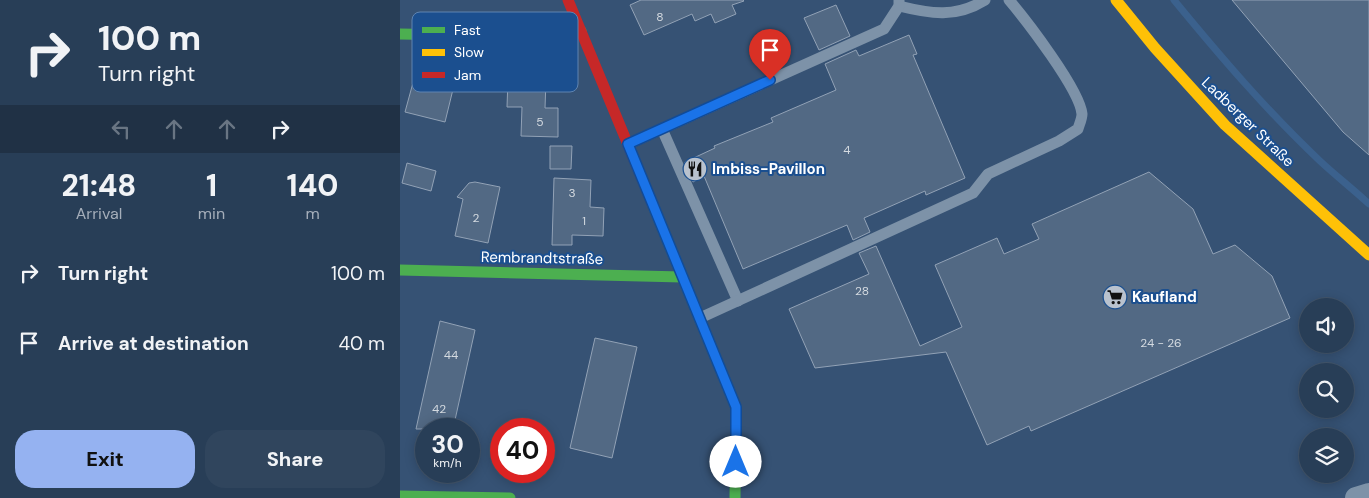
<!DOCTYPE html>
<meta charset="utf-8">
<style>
:root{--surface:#283e57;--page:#30455d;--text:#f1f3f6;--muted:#a5aeba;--line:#44576d;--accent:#95b2f1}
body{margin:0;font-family:"DM Sans",sans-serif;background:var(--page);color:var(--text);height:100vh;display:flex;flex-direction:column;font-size:19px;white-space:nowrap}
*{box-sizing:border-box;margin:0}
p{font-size:16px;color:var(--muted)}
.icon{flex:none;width:28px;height:28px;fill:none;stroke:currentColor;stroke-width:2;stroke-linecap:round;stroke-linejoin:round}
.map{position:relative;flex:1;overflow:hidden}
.details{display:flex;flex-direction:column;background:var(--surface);width:400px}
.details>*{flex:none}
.banner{background:#283e57;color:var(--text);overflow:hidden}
.buttons{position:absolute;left:899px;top:298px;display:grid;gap:10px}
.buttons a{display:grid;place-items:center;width:55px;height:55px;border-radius:50%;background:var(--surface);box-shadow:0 2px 12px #0003,0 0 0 1px var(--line);font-size:25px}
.speed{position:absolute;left:15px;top:418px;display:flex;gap:10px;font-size:25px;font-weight:700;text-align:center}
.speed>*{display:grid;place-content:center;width:65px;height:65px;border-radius:50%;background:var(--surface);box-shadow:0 2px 12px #0003,0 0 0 1px var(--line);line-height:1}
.speed small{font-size:12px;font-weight:400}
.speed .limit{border:8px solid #d22;background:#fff;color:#111}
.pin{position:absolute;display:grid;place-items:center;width:42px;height:42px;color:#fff;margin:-51px -21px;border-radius:50% 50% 50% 0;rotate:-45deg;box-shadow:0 0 5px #0007}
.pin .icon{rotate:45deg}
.me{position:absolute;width:55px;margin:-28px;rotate:0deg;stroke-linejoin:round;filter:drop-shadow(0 0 4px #0008)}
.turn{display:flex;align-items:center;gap:18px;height:105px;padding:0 15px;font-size:22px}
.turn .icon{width:65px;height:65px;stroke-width:2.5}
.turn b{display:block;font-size:35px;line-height:42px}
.lanes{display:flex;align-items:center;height:48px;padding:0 15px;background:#0003;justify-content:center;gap:25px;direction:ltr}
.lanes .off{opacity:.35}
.eta{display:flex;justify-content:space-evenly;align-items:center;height:85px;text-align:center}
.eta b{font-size:30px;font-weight:800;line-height:35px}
.action{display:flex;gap:10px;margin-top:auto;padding:10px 15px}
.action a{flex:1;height:58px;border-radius:20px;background:var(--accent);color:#111;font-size:20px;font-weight:800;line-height:58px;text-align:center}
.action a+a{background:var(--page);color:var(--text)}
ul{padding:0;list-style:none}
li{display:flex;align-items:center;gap:15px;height:70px;padding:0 15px}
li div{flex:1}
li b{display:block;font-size:19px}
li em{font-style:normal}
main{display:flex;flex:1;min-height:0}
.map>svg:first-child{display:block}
</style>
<main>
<section class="details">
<div class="banner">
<div class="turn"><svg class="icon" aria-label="right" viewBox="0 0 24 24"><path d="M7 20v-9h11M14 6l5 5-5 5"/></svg><div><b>100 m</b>Turn right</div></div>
<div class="lanes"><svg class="icon off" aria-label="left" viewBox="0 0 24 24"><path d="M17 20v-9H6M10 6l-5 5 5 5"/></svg><svg class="icon off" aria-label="ahead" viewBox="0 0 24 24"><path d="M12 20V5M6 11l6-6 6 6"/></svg><svg class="icon off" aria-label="ahead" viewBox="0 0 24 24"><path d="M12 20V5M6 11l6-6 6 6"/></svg><svg class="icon" aria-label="right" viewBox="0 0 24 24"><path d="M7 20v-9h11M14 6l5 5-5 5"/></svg></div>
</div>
<div class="eta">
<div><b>21:48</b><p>Arrival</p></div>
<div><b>1</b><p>min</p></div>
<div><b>140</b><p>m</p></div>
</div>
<ul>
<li><svg class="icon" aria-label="right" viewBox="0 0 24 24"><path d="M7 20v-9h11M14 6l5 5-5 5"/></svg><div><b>Turn right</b></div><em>100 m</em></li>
<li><svg class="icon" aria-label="arrive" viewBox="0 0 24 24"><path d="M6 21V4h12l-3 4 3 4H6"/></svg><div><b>Arrive at destination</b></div><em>40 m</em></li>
</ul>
<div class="action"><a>Exit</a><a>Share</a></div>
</section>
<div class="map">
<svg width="969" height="498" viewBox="0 0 969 498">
<rect width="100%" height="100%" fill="#365274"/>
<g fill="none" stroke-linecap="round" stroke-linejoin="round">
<path stroke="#3b618d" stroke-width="7" d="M 774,0 C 820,56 867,111 920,161 C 936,176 953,189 969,204"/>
</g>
<g fill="#526984" stroke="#92a2b6">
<polygon points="241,0 343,0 344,1 332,5 336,14 315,23 311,14 295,21 292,14 244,35 230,5"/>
<polygon points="832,0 969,0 969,155 943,132"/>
<polygon points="436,5 450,36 419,50 404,18"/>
<polygon points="509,35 517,54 513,55 565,178 526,195 525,191 464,218 470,232 453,240 447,225 343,269 304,176 293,182 285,162 315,148 314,146 373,122 371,118 436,90 425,64 456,50 459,56"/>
<polygon points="17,68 27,70 27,68 45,72 44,75 56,77 45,122 5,112"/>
<polygon points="108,79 146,80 145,108 158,108 158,137 121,136 122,107 107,107"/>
<polygon points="150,146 172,146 171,169 150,169"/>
<polygon points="7,163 36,171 31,191 2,183"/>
<polygon points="749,172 793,209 813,254 835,245 872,276 890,318 631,431 629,426 587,445 546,352 415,368 389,309 469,274 459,253 476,246 520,346 562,327 535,265 597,238 604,254 639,239 632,224"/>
<polygon points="154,178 191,180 190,207 204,208 203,236 172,235 172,245 152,245"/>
<polygon points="75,182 100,187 88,243 55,236 63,199 57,197 69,183"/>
<polygon points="40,321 75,330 53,429 16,429"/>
<polygon points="195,338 237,347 212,458 170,448"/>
</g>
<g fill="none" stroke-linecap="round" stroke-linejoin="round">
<g stroke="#7d92a8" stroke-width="11">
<path d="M 499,6 C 531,14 556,18 585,0"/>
<polyline points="262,129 338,301"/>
<polyline points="228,144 484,29 499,6 499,0"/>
<path d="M 300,318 L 573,193 L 588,174 L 659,141 L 678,129 C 679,125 682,119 682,114 C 680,90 626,20 609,0"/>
</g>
<polyline stroke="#7d92a8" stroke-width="22" points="956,498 969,494"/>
<g stroke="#4caf50" stroke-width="11">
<polyline points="0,34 161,37 181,31"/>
<polyline points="253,205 336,407 335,498"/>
<polyline points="0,270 282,277"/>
<polyline points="0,496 110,498"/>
</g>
<polyline stroke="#ffc107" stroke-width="11" points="716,0 755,48 825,125 969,255"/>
<polyline stroke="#c62828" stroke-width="11" points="168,0 253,205"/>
</g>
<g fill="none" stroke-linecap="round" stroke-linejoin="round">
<g stroke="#114b97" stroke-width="12">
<polyline id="route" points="336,462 336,407 228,144 370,80"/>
</g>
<use href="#route" stroke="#1a73e8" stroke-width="9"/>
</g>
<defs>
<g id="restaurant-disc" transform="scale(1.25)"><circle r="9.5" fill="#b9c2ce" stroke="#1b4f8f"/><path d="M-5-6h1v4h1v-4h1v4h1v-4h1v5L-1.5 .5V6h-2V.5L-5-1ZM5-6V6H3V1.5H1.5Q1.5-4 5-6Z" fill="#111"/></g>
<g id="supermarket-disc" transform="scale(1.25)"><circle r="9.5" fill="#b9c2ce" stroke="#1b4f8f"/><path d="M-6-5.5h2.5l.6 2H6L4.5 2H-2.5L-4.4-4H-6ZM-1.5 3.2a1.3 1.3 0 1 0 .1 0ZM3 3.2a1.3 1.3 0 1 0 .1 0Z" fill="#111"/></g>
</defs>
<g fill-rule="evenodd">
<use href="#restaurant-disc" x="295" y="169"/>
<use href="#supermarket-disc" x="715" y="297"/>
</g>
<g text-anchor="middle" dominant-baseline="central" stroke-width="4" stroke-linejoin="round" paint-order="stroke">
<g font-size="12" fill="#d4dae0">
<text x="260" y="17">8</text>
<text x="140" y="122">5</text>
<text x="447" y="150">4</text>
<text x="172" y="193">3</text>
<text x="76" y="218">2</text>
<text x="184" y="221">1</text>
<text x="462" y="291">28</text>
<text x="761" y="343">24 - 26</text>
<text x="51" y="355">44</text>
<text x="39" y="409">42</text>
</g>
<g font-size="15" fill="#fff" stroke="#1b4f8f">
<text transform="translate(848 122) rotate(44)">Ladberger Straße</text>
<text transform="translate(142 258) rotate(1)">Rembrandtstraße</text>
</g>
<g font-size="15" font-weight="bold" fill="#fff" stroke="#1b4f8f" text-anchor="start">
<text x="312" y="169">Imbiss-Pavillon</text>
<text x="732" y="297">Kaufland</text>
</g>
</g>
<rect x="12" y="12" width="166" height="80" rx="8" fill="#1b4f8f" stroke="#5f84b1" stroke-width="1"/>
<rect x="22" y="27" width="23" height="6" fill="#4caf50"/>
<rect x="22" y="49" width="23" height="7" fill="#ffc107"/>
<rect x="22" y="72" width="23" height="6" fill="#c62828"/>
<g font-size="14" fill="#fff">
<text x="54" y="35">Fast</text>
<text x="54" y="57">Slow</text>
<text x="54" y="80">Jam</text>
</g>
</svg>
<div class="buttons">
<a><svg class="icon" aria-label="sound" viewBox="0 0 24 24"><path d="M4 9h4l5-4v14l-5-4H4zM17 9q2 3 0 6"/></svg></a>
<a><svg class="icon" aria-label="search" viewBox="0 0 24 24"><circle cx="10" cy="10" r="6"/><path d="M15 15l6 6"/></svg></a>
<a><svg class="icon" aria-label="layers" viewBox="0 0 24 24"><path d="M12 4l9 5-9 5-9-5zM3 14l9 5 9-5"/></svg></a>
</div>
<div class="speed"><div>30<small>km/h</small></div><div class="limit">40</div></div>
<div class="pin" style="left:370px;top:80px;background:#d93025"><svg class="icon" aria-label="arrive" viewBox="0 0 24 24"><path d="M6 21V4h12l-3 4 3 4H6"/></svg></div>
<svg class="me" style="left:336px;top:462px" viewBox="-20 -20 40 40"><circle r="19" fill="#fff"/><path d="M0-13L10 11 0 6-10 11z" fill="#1a73e8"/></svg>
</div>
</main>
